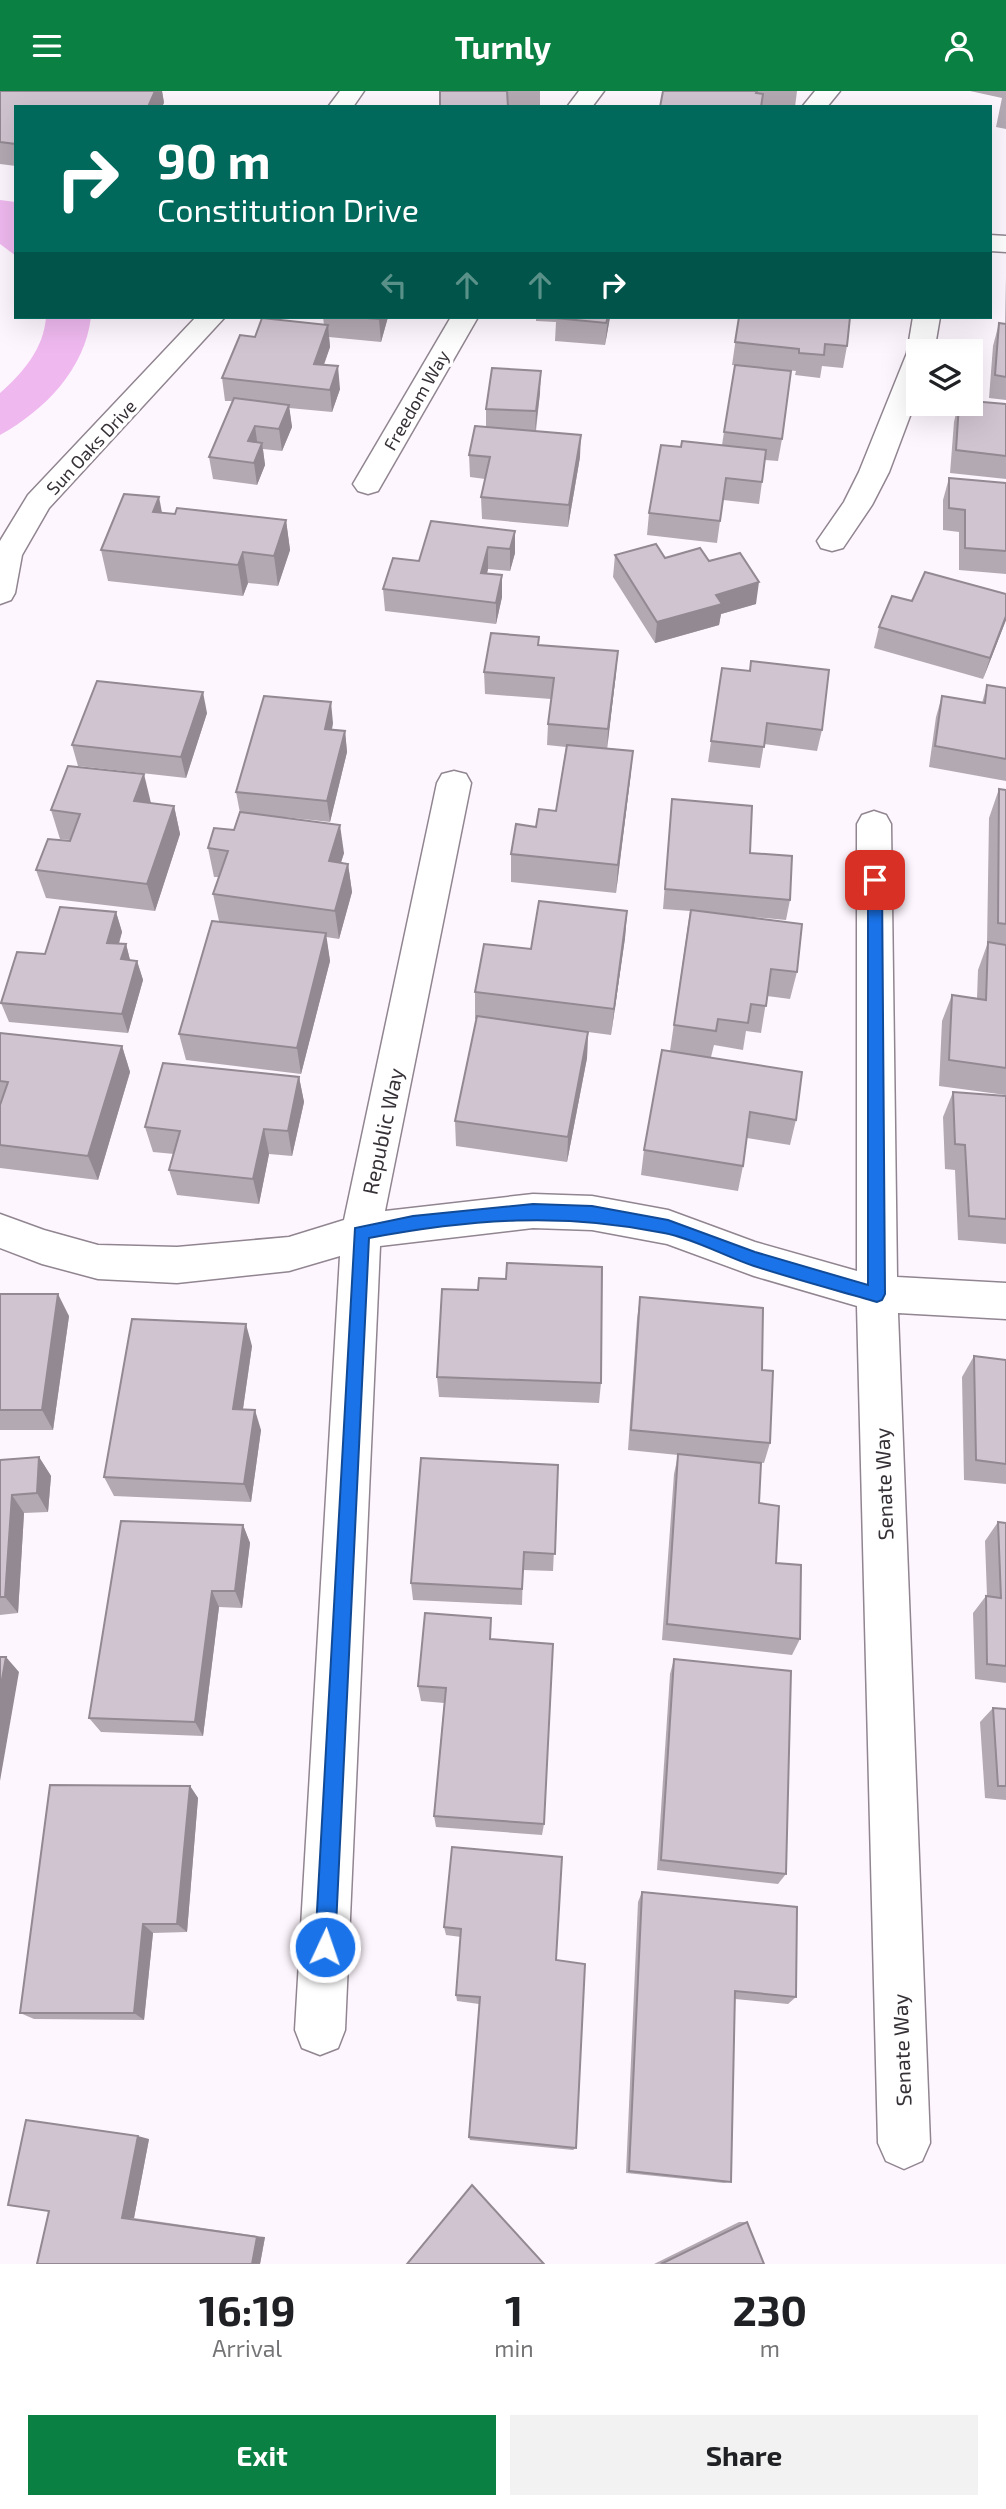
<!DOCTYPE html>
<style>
:root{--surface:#fff;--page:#f2f2f2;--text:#202124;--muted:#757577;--accent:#0b8043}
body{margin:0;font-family:"Exo 2",sans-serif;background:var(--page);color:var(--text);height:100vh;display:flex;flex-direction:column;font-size:26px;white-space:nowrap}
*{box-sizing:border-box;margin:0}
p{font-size:23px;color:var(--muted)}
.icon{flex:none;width:38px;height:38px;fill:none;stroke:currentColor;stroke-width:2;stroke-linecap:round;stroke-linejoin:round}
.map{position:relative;height:2173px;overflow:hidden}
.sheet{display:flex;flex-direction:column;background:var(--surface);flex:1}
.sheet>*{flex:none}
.guide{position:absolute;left:14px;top:14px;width:978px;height:214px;border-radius:0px;box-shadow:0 7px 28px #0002;background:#00695c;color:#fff;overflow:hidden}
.tools{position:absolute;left:906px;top:248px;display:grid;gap:14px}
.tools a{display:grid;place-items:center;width:77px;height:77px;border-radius:0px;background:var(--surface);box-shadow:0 7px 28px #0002;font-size:35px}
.pin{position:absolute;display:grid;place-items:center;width:60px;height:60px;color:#fff;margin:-30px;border-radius:14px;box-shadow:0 4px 10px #0006}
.me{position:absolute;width:77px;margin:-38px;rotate:3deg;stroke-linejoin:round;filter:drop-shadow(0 0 5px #0008)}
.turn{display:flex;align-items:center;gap:24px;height:147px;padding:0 28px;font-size:32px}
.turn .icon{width:91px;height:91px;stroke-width:2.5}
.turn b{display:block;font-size:49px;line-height:60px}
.lanes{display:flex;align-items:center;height:66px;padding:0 28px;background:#0003;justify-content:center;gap:35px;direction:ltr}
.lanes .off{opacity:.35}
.eta{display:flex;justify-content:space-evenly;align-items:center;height:119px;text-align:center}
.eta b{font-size:42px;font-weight:700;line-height:49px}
.action{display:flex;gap:14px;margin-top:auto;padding:14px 28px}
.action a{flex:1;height:80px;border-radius:0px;background:var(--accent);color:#fff;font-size:28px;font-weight:700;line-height:80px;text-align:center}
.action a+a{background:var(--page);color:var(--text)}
header{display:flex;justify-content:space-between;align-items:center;height:91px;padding:0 28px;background:var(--accent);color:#fff;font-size:32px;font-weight:700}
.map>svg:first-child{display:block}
</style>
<header><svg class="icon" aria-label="menu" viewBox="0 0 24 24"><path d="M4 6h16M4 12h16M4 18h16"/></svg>Turnly<svg class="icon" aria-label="person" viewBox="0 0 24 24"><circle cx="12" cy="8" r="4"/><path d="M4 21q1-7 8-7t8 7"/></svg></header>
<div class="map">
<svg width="1006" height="2173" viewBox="0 0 1006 2173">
<rect width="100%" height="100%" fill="#fef6fe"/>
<g fill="#efb9ef">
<polygon points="0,109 16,111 16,165 0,153"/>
<path d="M 46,226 L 91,226 C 85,278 45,319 0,344 L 0,302 C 23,282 44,257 46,226 Z"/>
</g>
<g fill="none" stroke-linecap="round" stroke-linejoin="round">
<g stroke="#908590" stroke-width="3">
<g id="street">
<polygon points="340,0 364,0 353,16 328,16"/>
<polygon points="579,0 604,0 592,16 567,16"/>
<polygon points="815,0 840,0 827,16 802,16"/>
<polygon points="990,144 1006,145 1006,161 990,160"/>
<polygon points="196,226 225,226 49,417 22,464 15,502 11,509 0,513 0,450 28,404"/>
<polygon points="451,226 478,226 378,400 368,403 358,400 353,393"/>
<polygon points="913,226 940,226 934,261 919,261 919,301 889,381 872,414 843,457 832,460 821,457 817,450 844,411 859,381 907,262"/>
<polygon points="454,680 466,683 471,692 385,1120 533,1103 592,1105 668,1119 755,1151 857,1180 857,733 862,724 874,720 886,724 891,733 897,1186 1006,1192 1006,1228 898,1222 930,2052 922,2070 904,2078 886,2070 878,2052 857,1215 754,1185 667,1153 592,1139 533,1137 380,1155 345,1939 338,1957 320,1964 302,1957 295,1939 340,1165 289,1180 177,1192 98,1188 42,1173 0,1157 0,1123 44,1139 98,1154 177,1156 289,1146 344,1129 437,692 442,683"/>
</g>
</g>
<use href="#street" fill="#fff" fill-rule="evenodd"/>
</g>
<g fill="#b3a9b3">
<polygon points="0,0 162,0 164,12 16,16 16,75 0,73"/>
<rect x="440" y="0" width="100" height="16"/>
<polygon points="663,0 797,0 795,16 762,14"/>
<polygon points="970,0 1006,0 1006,38 996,36 1002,7"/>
<polygon points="1006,186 1006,233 1005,233"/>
<polygon points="323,226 388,226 381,251 329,246 330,256 324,274 340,298 332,321 289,317 292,336 282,360 263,358 265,374 257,394 213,388 209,366 232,310 225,310 222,287 255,246 324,234"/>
<polygon points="536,226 610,226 605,254 555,250 556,231 536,230"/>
<polygon points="739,226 847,255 843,277 822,275 820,287 795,284 796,280 732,274"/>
<polygon points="999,232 1006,233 1006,309 989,307 993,255"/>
<polygon points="540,302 536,340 580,366 568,436 482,428 481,406 485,388 470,386 469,364 486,336 486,318"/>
<polygon points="958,313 1006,313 1006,388 950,382 954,331"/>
<polygon points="724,341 782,348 778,370 765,369 759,413 723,409 717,452 647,444 649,422 681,356 722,354"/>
<polygon points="949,387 1006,392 1006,483 959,479 959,441 943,439 943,409"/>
<polygon points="162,422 286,429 290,459 278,495 248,492 243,505 108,490 101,459"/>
<polygon points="515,440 515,462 510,480 488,478 487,483 502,484 502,506 496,533 385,520 383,498 419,470"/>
<polygon points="615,464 709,470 756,513 721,523 719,534 655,552 613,486"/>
<polygon points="1006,503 1006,529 983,588 874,557 879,536 912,510"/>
<polygon points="539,546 539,554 616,582 607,657 633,660 630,689 616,802 511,791 511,763 536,736 556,720 566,656 547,654 548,633 551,608 485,603 484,581"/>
<polygon points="722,577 822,639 817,660 764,653 760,677 708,671"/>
<polygon points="987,594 1006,597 1006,690 929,676 936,626 942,605 982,612"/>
<polygon points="207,622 186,687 78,675 72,654"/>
<polygon points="333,632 332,639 345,640 347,661 330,731 284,726 344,762 341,772 348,773 352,801 339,848 326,846 330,870 301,983 186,969 179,943 219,830 213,803 219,786 214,786 208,757 234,739 240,722 236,701"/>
<polygon points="999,698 1006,699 1006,1004 939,995 942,930 952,904 977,907 978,879 987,854 989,727"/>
<polygon points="672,708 750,762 790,809 786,829 730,824 797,881 790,908 767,905 761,942 746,940 743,959 714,954 711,966 796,1029 790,1054 747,1047 743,1075 738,1100 641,1084 644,1059 670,960 690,820 663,818"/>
<polygon points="151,712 174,715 180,743 155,820 46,807 36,779 71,749 60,748 51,719"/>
<polygon points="627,820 625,847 611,944 588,941 587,967 567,1071 456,1055 455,1030 477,928 475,928 475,901 531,858"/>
<polygon points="116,821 122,841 119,853 126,853 130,869 137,870 143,889 128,942 9,931 1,912"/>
<polygon points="0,942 122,955 130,981 98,1089 0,1077"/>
<polygon points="299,986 304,1011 292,1065 269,1063 259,1113 177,1104 169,1079 174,1063 153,1061 145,1036"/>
<polygon points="953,1001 1006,1005 1006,1153 958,1149 955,1079 945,1078 943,1026"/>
<polygon points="506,1188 601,1292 599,1312 439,1306 437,1286 478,1199"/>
<polygon points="0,1203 69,1225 53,1339 0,1339"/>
<polygon points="640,1206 762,1279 770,1352 764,1372 726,1368 759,1412 776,1472 800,1548 792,1564 662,1549 674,1383 678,1364 628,1359 637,1228"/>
<polygon points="252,1255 243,1318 261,1339 251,1411 114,1405 104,1386"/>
<polygon points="974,1265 1006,1269 1006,1393 964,1389 962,1286"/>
<polygon points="39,1366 51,1385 48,1421 24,1422 18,1522 0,1524 0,1369"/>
<polygon points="558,1374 553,1480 523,1479 522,1514 413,1509 411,1492"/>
<polygon points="998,1431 1006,1432 1006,1592 975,1588 973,1522 986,1505 987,1505 985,1450"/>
<polygon points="243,1434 250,1452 242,1517 219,1516 203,1645 101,1641 89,1627"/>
<polygon points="491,1548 544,1733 542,1744 436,1736 434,1725 444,1612 421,1610 418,1595"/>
<polygon points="674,1568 786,1783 778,1793 657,1779 670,1583"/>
<polygon points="993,1617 1006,1618 1006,1709 985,1707 980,1631"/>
<polygon points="190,1695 198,1707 187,1841 153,1842 144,1929 34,1928 20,1922"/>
<polygon points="452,1756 556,1869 576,2057 573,2059 470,2049 469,2046 479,1913 457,1910 456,1904 461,1846 446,1844 444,1836"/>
<polygon points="642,1801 796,1906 788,1913 735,1908 731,2091 724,2092 626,2082 638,1811"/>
<polygon points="149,2048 134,2127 265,2146 260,2173 37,2173"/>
<polygon points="739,2131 747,2131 764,2173 654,2173"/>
</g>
<g fill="#928992">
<polygon points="155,0 162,0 164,12 162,16 148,16"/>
<polygon points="380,226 388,226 381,251 379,228"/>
<polygon points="608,226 610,226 609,232 605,254"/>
<polygon points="328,234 330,256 316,295 314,273"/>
<polygon points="338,275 340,298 332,321 330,299"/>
<polygon points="541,280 540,302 535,342 536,320"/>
<polygon points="289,314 292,336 282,360 279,338"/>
<polygon points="255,335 258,357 251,372 248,350"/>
<polygon points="581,344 580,366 568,436 569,414"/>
<polygon points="262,352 265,374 257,394 254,372"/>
<polygon points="159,406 165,437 153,421"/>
<polygon points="286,429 290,459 278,495 274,465"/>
<polygon points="515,440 515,462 510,480 510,458"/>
<polygon points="488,456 488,478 481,504 481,482"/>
<polygon points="243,461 248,492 243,505 238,474"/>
<polygon points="502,484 502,506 496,533 496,512"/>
<polygon points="759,491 756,513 721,523 719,534 655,552 657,531 716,504"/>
<polygon points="1006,525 1006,529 983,588 990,567"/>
<polygon points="618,560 616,582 607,659 608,638"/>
<polygon points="203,601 207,622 186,687 181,666"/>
<polygon points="331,611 333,632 327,659 325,638"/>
<polygon points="345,640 347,661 330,731 327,710"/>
<polygon points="633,660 630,689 616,802 618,774"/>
<polygon points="144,683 151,712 134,710"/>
<polygon points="174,715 180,743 155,820 147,793"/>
<polygon points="340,734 344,762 332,798 329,770"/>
<polygon points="348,773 352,801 339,848 335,820"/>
<polygon points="627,820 625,847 611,944 614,918"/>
<polygon points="116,821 122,841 113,871 107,852"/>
<polygon points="326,842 330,870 301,983 297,957"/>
<polygon points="126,853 131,873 121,868"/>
<polygon points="137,870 143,889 128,942 122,923"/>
<polygon points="588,941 587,967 567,1071 568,1046"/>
<polygon points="122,955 130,981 98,1089 88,1065"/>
<polygon points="299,986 304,1011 292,1065 288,1040"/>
<polygon points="264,1038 269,1063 259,1113 253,1088"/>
<polygon points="58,1203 69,1225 53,1339 42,1319"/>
<polygon points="246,1233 252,1255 240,1338 233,1318"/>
<polygon points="255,1319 261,1339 251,1411 244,1393"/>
<polygon points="39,1366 51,1385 48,1421 37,1402"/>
<polygon points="12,1404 24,1422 18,1522 5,1506"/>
<polygon points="243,1434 250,1452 242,1517 235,1500"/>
<polygon points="212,1500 219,1516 203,1645 195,1631"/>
<polygon points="6,1566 19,1581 0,1690 0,1599"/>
<polygon points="190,1695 198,1707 187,1841 177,1833"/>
<polygon points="143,1833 153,1842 144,1929 134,1922"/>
<polygon points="138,2045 149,2048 134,2127 122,2127"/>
<polygon points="257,2146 265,2146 260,2173 252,2173"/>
</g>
<g fill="#d0c4d0" stroke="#928992" stroke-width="2">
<polygon points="0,0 155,0 148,16 16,16 16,53 0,51"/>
<polygon points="440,0 507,0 508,16 440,16"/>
<polygon points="663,0 757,0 756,2 763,3 761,16 660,16"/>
<polygon points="353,226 380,226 379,228"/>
<polygon points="556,226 608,226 606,232 556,227"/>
<polygon points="739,226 850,226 847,255 825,253 824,264 799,262 799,258 735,251"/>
<polygon points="262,227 328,234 314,273 338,275 330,299 222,287 240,244 255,246"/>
<polygon points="999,232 1006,233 1006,286 995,284"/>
<polygon points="735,274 791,280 782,348 724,341"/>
<polygon points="492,277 541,280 536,320 486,318"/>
<polygon points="234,307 289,314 279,338 255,335 248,350 262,352 254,372 209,366"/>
<polygon points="971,310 1006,313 1006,365 956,359 959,313 971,313"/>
<polygon points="475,335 581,344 569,414 481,406 490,366 469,364"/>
<polygon points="682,350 766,359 762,391 726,387 720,430 649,422 661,354 681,356"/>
<polygon points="949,387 1006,392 1006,460 965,457 965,419 949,417"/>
<polygon points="124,403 159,406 153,421 175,423 177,417 286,429 274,465 243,461 238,474 101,459"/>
<polygon points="431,430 515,440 510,458 488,456 481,482 502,484 496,512 383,498 393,467 419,470"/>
<polygon points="656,453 665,467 700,457 709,470 740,462 759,491 716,504 722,513 657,531 615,464"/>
<polygon points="925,481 1006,503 1006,525 990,567 879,536 892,505 912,510"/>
<polygon points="491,542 539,546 538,554 618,560 608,638 548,633 554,587 484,581"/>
<polygon points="751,570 829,579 822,639 767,632 764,656 711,650 722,577 750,580"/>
<polygon points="97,590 203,601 181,666 72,654"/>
<polygon points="987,594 1006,597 1006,668 935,655 942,605 985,612"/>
<polygon points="264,605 331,611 325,638 345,640 327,710 236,701"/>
<polygon points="567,654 633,660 618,774 511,763 516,733 536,736 539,718 556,720"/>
<polygon points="68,675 144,683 134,710 174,715 147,793 36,779 48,748 70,750 80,723 51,719"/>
<polygon points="999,698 1006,699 1006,833 998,832"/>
<polygon points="672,708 752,715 750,762 792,765 790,809 665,798"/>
<polygon points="240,721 340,734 329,770 348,773 335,820 213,803 228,760 208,757 214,737 234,739"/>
<polygon points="539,810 627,820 614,918 475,901 484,853 531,858"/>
<polygon points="60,816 116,821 107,852 126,853 121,868 137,870 122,923 1,912 17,861 45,863"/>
<polygon points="691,819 802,833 797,881 771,878 766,915 751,913 748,932 718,928 716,940 674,934"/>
<polygon points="212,830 326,842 297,957 179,943"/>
<polygon points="988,851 1006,854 1006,977 949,969 952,904 986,909"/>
<polygon points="477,925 588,941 568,1046 455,1030"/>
<polygon points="0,942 122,955 88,1065 0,1054 0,1014 8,991 0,990"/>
<polygon points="662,959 802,981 796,1029 750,1021 743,1075 644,1059"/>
<polygon points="163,972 299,986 288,1040 264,1038 253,1088 169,1079 180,1040 145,1036"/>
<polygon points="953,1001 1006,1005 1006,1128 969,1125 965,1054 955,1053"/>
<polygon points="507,1172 602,1176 601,1292 437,1286 442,1198 478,1199 479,1187 506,1188"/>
<polygon points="0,1203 58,1203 42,1319 0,1319"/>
<polygon points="640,1206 763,1217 762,1279 773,1280 770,1352 631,1339"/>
<polygon points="132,1228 246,1233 233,1318 255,1319 244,1393 104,1386"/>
<polygon points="974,1265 1006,1269 1006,1373 976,1369"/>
<polygon points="678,1363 761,1372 759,1412 779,1415 776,1472 801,1474 800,1548 667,1533"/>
<polygon points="39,1366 37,1402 12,1404 5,1506 0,1506 0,1369"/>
<polygon points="421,1367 558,1374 555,1463 524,1461 522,1498 411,1492"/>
<polygon points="121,1430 243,1434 235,1500 212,1500 195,1631 89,1627"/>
<polygon points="998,1431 1006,1432 1006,1575 987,1573 986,1505 1001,1507"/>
<polygon points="425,1522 491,1527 490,1548 553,1553 544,1733 434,1725 446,1597 418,1595"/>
<polygon points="0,1566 6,1566 0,1599"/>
<polygon points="674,1568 791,1580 786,1783 661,1769"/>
<polygon points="993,1617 1006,1618 1006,1695 998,1695"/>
<polygon points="50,1694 190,1695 177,1833 143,1833 134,1922 20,1922"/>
<polygon points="452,1756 562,1766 556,1869 585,1873 576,2057 469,2046 480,1906 456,1904 461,1838 444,1836"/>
<polygon points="642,1801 797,1816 796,1906 735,1900 731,2091 629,2080"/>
<polygon points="26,2029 138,2045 122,2127 257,2146 252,2173 37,2173 49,2120 8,2114"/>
<polygon points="472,2094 544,2173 407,2173"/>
<polygon points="747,2131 764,2173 661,2173"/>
</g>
<path fill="#1a73e8" stroke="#114b97" stroke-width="2" d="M 875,783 L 882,789 L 885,1203 L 882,1209 L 877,1211 C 836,1199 794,1188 754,1175 C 724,1165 695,1148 664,1142 C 564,1121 469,1128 369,1147 L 335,1856 L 332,1864 L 325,1866 L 318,1864 L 315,1856 L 355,1137 L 413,1125 L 533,1113 L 592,1115 L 668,1129 L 755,1161 L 868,1194 L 868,789 Z"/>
<g text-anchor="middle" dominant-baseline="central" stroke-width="7" stroke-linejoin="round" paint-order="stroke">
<g font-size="18" fill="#363136" stroke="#fff">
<text transform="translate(416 309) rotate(-60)">Freedom Way</text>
<text transform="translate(91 356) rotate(-47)">Sun Oaks Drive</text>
</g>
<g font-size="21" fill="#363136" stroke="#fff">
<text transform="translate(382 1040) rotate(-78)">Republic Way</text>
<text transform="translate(883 1393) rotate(-92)">Senate Way</text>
<text transform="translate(901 1959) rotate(-92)">Senate Way</text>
</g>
</g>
</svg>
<div class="tools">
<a><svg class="icon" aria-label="layers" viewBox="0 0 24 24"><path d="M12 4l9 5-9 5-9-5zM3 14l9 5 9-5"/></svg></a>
</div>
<div class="pin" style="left:875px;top:789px;background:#d93025"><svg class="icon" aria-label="arrive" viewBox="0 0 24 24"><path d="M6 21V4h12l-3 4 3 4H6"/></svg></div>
<svg class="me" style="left:325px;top:1856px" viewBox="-20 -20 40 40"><circle r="17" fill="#1a73e8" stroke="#fff" stroke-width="3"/><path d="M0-11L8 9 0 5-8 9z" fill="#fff"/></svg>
<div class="guide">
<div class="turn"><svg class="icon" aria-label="right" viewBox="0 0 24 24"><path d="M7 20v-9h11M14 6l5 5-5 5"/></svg><div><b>90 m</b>Constitution Drive</div></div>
<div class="lanes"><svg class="icon off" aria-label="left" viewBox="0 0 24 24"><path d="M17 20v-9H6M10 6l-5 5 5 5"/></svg><svg class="icon off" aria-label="ahead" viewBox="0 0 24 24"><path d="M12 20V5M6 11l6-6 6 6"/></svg><svg class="icon off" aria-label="ahead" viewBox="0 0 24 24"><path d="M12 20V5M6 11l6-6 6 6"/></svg><svg class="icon" aria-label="right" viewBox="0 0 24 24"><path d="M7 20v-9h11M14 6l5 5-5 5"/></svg></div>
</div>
</div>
<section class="sheet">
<div class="eta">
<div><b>16:19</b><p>Arrival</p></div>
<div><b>1</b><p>min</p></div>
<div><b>230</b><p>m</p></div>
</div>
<div class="action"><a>Exit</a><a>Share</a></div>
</section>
